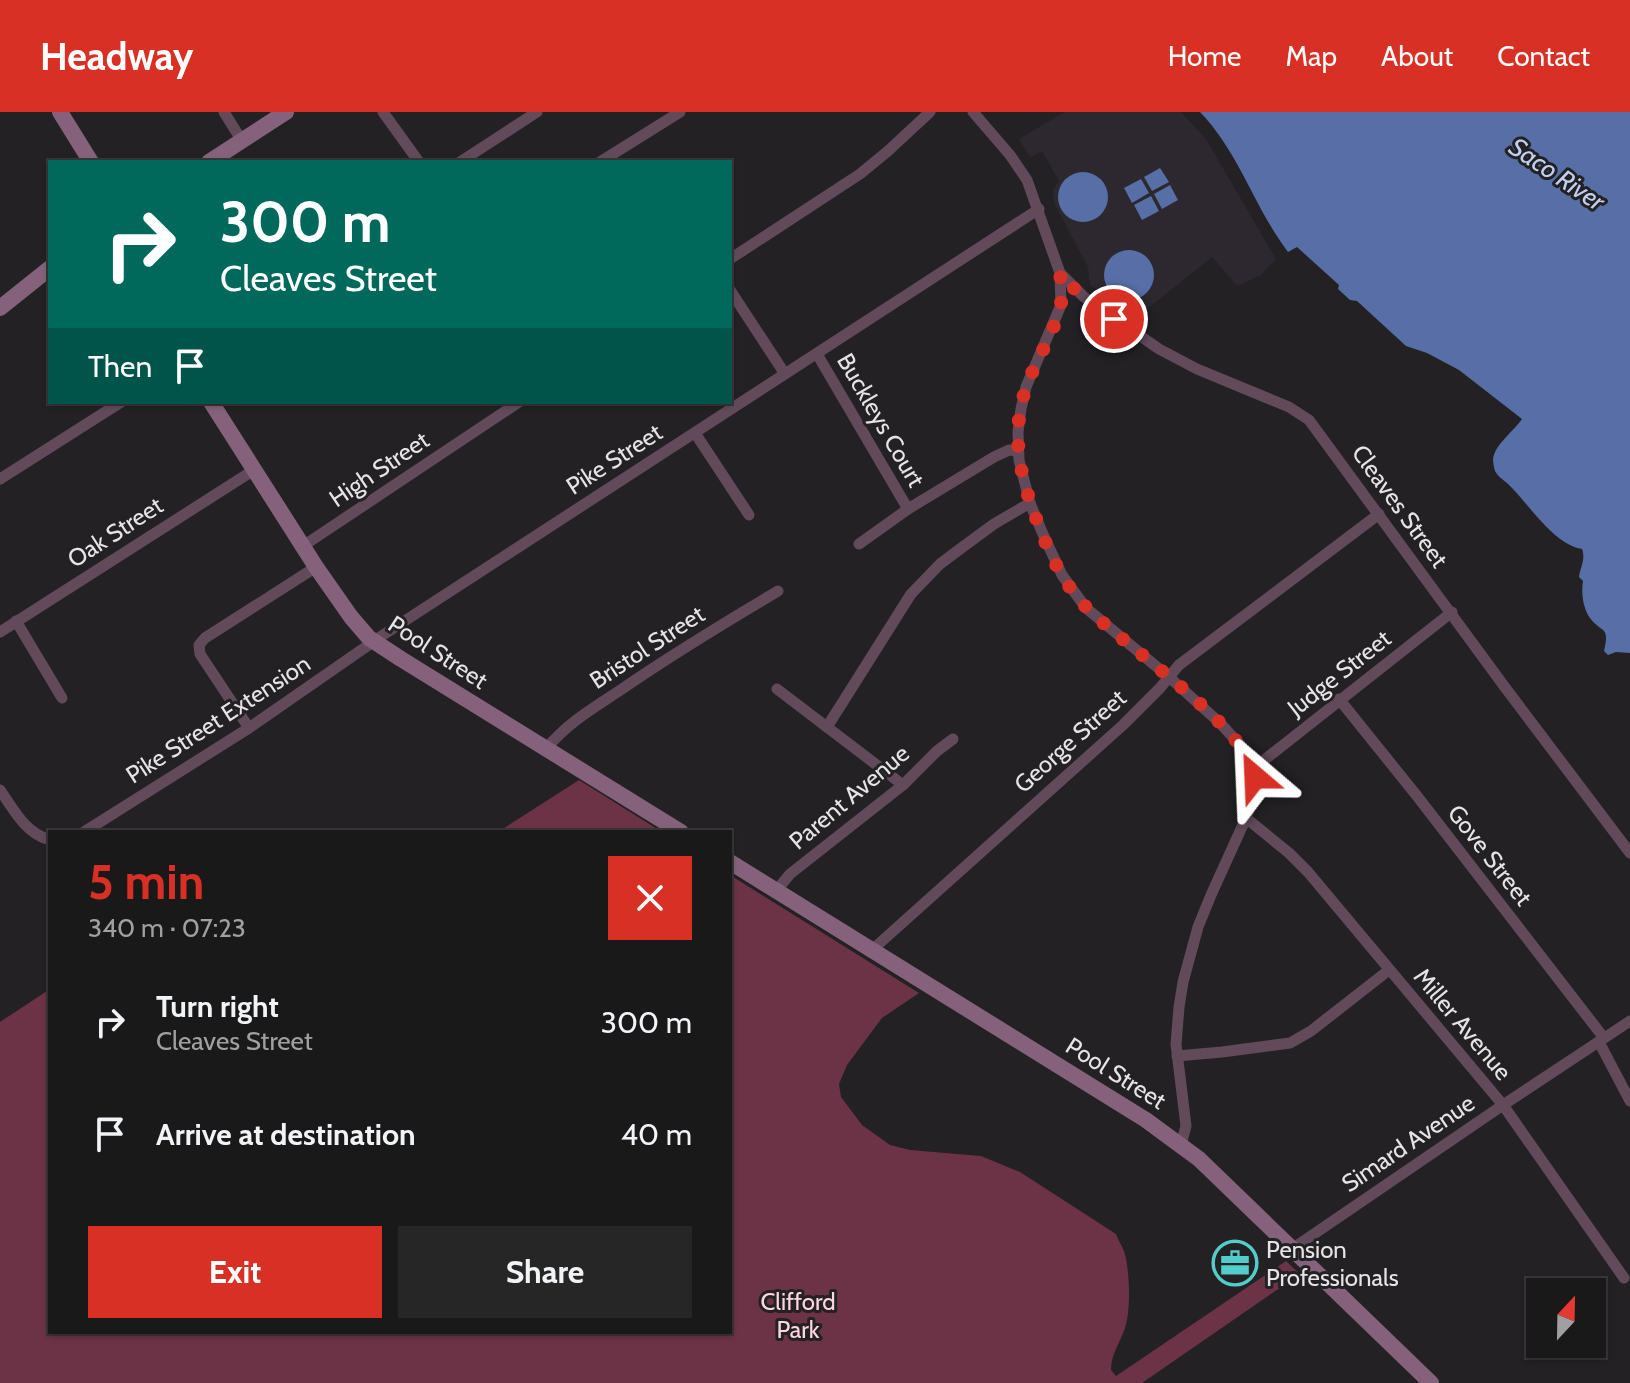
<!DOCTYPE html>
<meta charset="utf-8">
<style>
:root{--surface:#1a191a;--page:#272627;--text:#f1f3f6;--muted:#9fa0a2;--line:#383839;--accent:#d93025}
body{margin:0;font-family:Cabin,sans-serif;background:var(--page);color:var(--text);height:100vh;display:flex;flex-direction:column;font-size:30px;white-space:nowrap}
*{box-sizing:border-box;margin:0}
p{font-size:26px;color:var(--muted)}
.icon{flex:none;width:44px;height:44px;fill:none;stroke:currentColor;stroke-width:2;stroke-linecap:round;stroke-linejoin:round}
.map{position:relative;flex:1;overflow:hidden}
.panel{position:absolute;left:48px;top:718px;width:684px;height:504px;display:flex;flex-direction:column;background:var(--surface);border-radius:0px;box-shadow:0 2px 6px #0004,0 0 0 2px var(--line)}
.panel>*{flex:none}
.hud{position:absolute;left:48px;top:48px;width:684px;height:244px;border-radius:0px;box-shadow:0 2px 6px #0004,0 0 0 2px var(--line);background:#00695c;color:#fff;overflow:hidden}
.needle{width:52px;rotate:22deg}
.buttons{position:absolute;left:1526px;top:1166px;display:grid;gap:16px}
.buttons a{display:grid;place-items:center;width:80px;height:80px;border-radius:0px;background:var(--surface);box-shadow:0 2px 6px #0004,0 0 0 2px var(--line);font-size:40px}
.pin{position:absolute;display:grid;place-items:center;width:68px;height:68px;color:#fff;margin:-34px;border:4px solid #fff;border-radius:50%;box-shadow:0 2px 8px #0007}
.me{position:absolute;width:88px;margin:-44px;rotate:334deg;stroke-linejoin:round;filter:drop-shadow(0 0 6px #0008)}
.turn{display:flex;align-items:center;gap:28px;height:168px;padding:0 40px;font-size:36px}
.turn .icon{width:104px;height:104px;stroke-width:2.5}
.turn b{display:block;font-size:56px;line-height:68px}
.then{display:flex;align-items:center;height:76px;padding:0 40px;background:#0003;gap:16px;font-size:30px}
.round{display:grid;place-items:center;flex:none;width:84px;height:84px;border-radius:0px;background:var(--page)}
.summary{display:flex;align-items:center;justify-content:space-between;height:136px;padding:0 40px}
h1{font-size:48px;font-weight:800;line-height:60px;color:var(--accent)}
.action{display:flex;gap:16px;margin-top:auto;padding:16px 40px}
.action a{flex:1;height:92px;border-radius:0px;background:var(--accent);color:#fff;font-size:32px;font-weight:800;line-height:92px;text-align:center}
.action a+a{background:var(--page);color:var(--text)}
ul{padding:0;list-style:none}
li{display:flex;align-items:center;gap:24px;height:112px;padding:0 40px}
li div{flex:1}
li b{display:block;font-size:30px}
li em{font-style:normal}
header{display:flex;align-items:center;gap:48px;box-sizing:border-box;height:112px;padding:0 40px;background:var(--accent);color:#fff}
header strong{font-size:38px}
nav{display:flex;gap:44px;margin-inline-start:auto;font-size:28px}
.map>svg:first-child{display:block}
</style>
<header>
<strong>Headway</strong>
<nav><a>Home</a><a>Map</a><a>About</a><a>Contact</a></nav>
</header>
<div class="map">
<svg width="1630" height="1271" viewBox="0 0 1630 1271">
<rect width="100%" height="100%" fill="#232123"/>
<polygon fill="#2d282f" points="1065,0 1181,0 1206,27 1276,147 1261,163 1237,174 1212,145 1136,206 1090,173 1088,155 1054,91 1053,78 1059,69 1042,39 1030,45 1019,27"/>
<g fill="#6c3245">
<polygon points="579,668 662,720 498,720"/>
<path d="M 730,763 L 919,881 L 882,906 L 847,953 L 839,972 L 841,985 L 862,1013 L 890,1033 L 910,1038 L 981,1044 L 1020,1060 L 1116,1122 C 1118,1128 1122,1134 1124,1139 C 1130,1158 1131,1198 1125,1216 C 1120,1231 1111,1242 1111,1258 L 1116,1264 L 1286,1149 L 1300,1162 L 1142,1271 L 0,1271 L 0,910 L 50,877 L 50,1220 L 730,1220 Z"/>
</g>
<g fill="#576fa6">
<path d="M 1200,0 L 1630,0 L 1630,541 L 1616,540 L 1608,543 L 1604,539 C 1610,513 1602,522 1590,506 C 1583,496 1581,481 1583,469 L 1579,465 C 1580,456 1586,447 1582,437 C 1554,433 1528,391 1508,372 C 1504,368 1498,365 1495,359 C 1494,356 1493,350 1493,347 C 1495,332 1514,319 1522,307 L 1459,258 L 1427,241 L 1406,234 L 1357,189 L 1350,188 L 1338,177 L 1339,173 L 1297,135 L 1288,140 C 1254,95 1240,42 1200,0 Z"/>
<polygon points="1160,56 1169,70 1152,79 1144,65"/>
<circle cx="1083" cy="85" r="25"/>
<polygon points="1141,67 1149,81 1132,91 1124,76"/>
<polygon points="1170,73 1178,88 1162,97 1154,82"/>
<polygon points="1151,84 1159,99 1142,108 1134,93"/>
<circle cx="1129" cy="163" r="25"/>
</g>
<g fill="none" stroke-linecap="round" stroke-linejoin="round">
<g stroke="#624a5b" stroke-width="11">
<polyline points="224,0 242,29"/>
<polyline points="383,0 419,50"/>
<polyline points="973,0 1010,43 1027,68 1060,161 1061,193 1026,275 1021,297 1018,320 1019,348 1030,391 1042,420 1062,463 1086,496 1169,565 1220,611 1242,635 1254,656 1255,665 1253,686 1246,706 1211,783 1198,815 1183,870 1179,895 1176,932 1186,1014 1181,1033"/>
<polyline points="460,50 537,0"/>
<polyline points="600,50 680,0"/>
<polyline points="730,147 860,62 888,39 930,0"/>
<polyline points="1061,162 1084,185 1159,237 1197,257 1289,295 1309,308 1504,574 1630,741"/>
<polyline points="730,178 785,262"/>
<polyline points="817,242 908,397"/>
<polyline points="695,321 749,403"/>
<polyline points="0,367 121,290"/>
<polyline points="859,432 908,397 994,345 1009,338 1017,339"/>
<polyline points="303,434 519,290"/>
<polyline points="16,509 62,586"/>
<polyline points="0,520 254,358"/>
<polyline points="777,577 903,673"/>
<polyline points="1339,587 1417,684 1604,926"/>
<polyline points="827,615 911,482 940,452 960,437 994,412 1030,391"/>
<polyline points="249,616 200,542 199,533 205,526 316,455"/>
<path d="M 546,637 C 566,612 593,596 619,579 C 671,543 724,511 778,479"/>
<polyline points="1254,656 1452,500"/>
<path d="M 0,678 C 14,698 25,721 50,728"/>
<polyline points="1246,706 1289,741 1308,760 1503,993 1624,1166"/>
<polyline points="84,720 249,616 383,523 1039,97"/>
<polyline points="776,779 790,762 903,673 937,639 953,627"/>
<polyline points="872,838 1123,613 1160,576 1179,553 1379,402"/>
<polyline points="1599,930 1630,989"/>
<polyline points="1177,944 1222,940 1290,931 1311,919 1389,858"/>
<polyline points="1292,1137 1503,993 1630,909"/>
</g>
<g stroke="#86617b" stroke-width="16">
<polyline points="60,0 91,50"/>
<polyline points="209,50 286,0"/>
<polyline points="0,196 50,156"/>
<polyline points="211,290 316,455 351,505 369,526 401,547 681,720"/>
<polyline points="730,750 1146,1008 1199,1047 1431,1271"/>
</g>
</g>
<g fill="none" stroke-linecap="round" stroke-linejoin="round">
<path stroke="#d93025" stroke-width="14" stroke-dasharray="0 25.2" d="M 1114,207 C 1095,193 1074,180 1060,161 C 1061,171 1063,182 1061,191 C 1055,221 1036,247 1026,276 C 1013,314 1017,351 1030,389 C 1042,425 1059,468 1086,495 C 1124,534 1249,616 1255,665"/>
</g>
<defs>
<g id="office-ring" transform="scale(2.3)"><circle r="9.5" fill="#232123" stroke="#53cdcb" stroke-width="1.5"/><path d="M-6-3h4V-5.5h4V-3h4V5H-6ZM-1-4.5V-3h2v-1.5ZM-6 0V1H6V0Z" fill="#53cdcb"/></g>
</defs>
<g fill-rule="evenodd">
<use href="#office-ring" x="1235" y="1151"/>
</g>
<g text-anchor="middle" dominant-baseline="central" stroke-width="6" stroke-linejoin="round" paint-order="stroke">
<g font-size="24" fill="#e6e5e6" stroke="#232123">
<text transform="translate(881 308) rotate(60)">Buckleys Court</text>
<text transform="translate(614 347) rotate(-33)">Pike Street</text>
<text transform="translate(379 357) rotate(-34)">High Street</text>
<text transform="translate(1400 394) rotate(54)">Cleaves Street</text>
<text transform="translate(115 420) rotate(-33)">Oak Street</text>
<text transform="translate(647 535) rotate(-33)">Bristol Street</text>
<text transform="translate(438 540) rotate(33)">Pool Street</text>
<text transform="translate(1339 561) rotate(-38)">Judge Street</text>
<text transform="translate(218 607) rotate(-33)">Pike Street Extension</text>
<text transform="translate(1070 629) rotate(-42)">George Street</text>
<text transform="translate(849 685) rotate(-40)">Parent Avenue</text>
<text transform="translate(1490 743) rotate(52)">Gove Street</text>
<text transform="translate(1463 912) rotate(50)">Miller Avenue</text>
<text transform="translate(1116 961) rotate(32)">Pool Street</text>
<text transform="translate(1408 1031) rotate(-34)">Simard Avenue</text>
</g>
<g font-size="24" fill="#e6e5e6" stroke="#232123" text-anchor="start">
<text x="1266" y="1137">Pension<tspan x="1266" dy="28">Professionals</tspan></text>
</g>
<g font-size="24" fill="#ffd5e0" stroke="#232123">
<text x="798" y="1189">Clifford<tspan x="798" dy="28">Park</tspan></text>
</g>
<g font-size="26" font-style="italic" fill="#c1d0f1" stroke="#232123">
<text transform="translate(1557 62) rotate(34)">Saco River</text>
</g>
</g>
</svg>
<div class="buttons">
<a><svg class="needle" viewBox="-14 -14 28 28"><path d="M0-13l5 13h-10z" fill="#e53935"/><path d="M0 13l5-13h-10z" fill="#9fa0a2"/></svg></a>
</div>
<div class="pin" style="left:1114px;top:207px;background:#d93025"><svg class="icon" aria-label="arrive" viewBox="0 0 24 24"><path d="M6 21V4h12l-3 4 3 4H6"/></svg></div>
<svg class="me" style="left:1255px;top:665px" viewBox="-20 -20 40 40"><path d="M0-17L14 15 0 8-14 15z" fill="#d93025" stroke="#fff" stroke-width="4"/></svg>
<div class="hud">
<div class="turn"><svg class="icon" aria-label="right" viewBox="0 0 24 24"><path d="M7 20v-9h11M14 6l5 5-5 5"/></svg><div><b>300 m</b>Cleaves Street</div></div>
<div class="then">Then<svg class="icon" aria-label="arrive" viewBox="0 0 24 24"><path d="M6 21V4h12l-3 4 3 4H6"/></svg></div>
</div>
<section class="panel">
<div class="summary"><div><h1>5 min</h1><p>340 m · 07:23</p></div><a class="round" style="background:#d93025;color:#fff"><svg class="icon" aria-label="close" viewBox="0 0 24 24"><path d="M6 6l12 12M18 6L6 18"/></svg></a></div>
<ul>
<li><svg class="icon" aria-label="right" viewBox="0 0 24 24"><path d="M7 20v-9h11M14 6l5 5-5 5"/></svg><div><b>Turn right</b><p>Cleaves Street</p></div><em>300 m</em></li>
<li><svg class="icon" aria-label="arrive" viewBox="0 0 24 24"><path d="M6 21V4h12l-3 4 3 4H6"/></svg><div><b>Arrive at destination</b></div><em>40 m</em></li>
</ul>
<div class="action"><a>Exit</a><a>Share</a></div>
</section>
</div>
